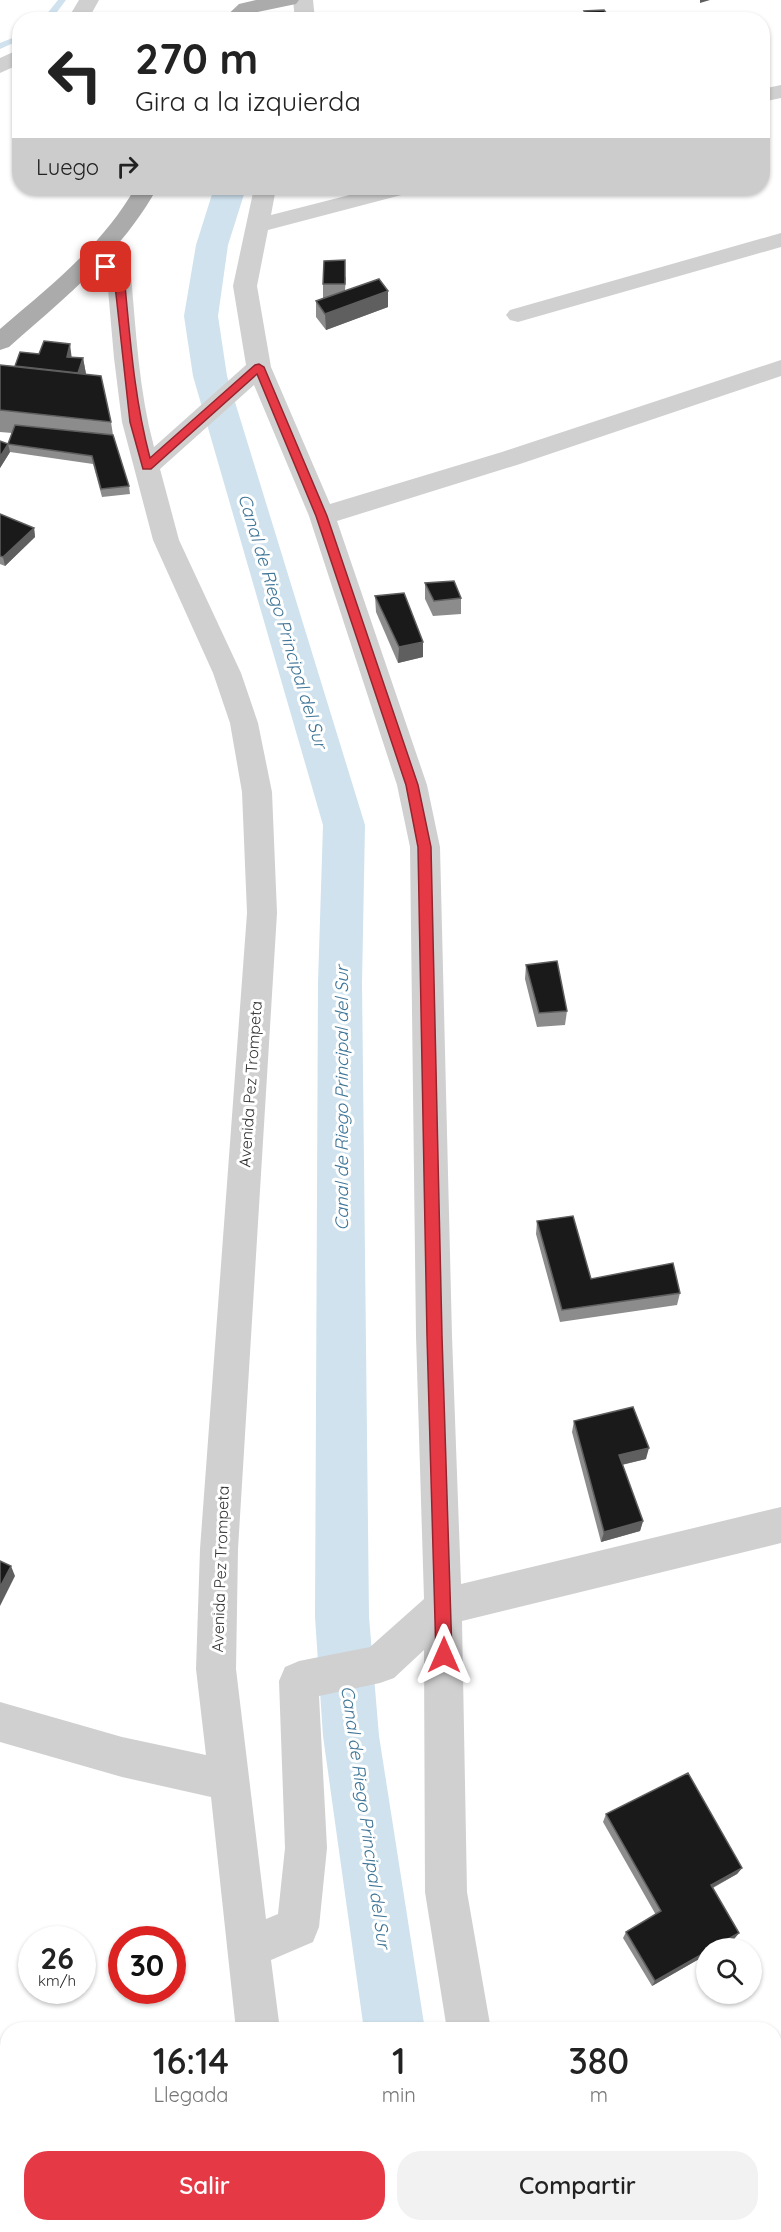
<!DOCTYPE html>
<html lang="es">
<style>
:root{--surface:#fff;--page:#f2f2f2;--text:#222;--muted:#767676;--accent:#e63946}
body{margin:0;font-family:Quicksand,sans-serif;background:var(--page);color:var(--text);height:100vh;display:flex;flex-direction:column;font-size:22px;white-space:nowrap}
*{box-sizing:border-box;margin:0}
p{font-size:20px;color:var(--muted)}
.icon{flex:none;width:33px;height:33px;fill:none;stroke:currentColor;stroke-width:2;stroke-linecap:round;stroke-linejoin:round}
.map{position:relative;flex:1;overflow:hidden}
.drawer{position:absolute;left:0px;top:2022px;width:782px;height:210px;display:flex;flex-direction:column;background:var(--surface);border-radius:24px 24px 0 0;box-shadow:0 2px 4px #0004}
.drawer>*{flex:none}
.guide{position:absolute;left:12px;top:12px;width:758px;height:183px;border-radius:24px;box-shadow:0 2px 4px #0004;background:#fff;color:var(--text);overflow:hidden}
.tools{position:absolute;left:696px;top:1938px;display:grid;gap:12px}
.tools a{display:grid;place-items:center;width:66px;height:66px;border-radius:50%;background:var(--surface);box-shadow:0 2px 4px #0004;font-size:30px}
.speed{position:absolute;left:18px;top:1926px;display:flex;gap:12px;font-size:30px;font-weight:700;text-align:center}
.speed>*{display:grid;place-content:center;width:78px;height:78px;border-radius:50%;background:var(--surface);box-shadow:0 2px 4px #0004;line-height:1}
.speed small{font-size:15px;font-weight:400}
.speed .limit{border:9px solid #d22;background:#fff;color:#111}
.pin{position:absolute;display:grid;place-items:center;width:51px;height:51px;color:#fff;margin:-26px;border-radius:12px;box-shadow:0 3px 9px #0006}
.me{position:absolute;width:66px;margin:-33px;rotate:0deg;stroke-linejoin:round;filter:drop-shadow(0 0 4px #0008)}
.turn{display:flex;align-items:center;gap:21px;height:126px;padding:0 24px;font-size:27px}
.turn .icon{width:78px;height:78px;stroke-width:2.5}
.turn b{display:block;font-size:42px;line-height:51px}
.then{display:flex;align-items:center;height:57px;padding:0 24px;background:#0003;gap:12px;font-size:22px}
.eta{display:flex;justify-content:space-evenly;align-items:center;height:102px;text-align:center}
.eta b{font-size:36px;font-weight:600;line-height:42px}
.button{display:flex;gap:12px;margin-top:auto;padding:12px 24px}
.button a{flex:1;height:69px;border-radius:24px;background:var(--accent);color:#fff;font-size:24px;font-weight:600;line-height:69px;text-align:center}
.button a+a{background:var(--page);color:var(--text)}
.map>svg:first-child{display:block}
</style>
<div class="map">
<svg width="781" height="2232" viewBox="0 0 781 2232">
<rect width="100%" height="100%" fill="#fff"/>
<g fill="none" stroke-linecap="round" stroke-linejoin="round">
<g fill="#cfe2ee" fill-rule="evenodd">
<polygon points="58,0 66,0 51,20 42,20"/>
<polygon points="20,35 20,40 0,49 0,43"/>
</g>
<g fill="#cfe2ee" fill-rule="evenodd">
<polygon points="214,188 246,188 228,245 218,316 227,376 365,825 362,983 369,1617 379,1736 425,2030 364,2030 323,1736 315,1617 318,983 323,825 193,376 184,316 196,245"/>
<polygon points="392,2224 456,2224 457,2232 393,2232"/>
</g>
<g fill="#d0d0d0" fill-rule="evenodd">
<polygon points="79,0 99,0 88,20 67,20"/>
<polygon points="293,0 313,0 315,20 295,20"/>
<polygon points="20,49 20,64 0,73 0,58"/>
<polygon points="781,85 781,98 762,102 762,89"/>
<path d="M 254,188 L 276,188 L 271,215 L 377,188 L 412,188 L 409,193 L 268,230 L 257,286 L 271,367 L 330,504 L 502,452 L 781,360 L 781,376 L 520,464 L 337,521 L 427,785 L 440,847 L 452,1336 L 461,1584 L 781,1507 L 781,1543 L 462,1621 L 467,1892 L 491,2030 L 447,2030 L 425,1892 L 424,1650 L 394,1678 L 380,1683 L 319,1696 L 327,1848 L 319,1927 L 313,1942 L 271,1960 L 280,2030 L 236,2030 L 211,1797 L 122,1777 L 0,1742 L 0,1702 L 122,1737 L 206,1755 L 196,1669 L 200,1549 L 247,913 L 242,792 L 230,723 L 213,673 L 153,540 L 122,422 L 114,358 L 107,278 L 82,258 L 86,253 C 101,249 122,262 131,275 C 136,332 139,391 154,447 L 246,365 L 233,286 ZM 254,385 L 309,516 L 397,785 L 410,847 L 416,1336 L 424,1599 L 370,1647 L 299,1661 L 285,1667 L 279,1681 L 285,1848 L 278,1914 L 266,1919 L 236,1669 L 238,1549 L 277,913 L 272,792 L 258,723 L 241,673 L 179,540 L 160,469 Z"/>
<polygon points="781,233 781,247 518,322 510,320 506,315 510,310"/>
<polygon points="255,2224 301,2224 302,2232 256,2232"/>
<polygon points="477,2224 523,2224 525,2232 479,2232"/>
</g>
<g fill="#ababab" fill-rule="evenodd">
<polygon points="256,0 299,0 296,4 253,13 245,20 222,20 239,4"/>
<path d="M 135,188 L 157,188 C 121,254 64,298 9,347 L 0,350 L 0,329 C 50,286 102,246 135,188 Z"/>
</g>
</g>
<g fill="#8c8c8c">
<polygon points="584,11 611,20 583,20"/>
<polygon points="346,277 345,290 388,307 326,330 316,317 316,301 323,298 323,284"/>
<polygon points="72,357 83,358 86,374 111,422 113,435 129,486 130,494 102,497 93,464 10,452 0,468 0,441 8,444 12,433 0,432 0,365 15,366"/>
<polygon points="0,514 34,528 35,537 5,566 0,564"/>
<polygon points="425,583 461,598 461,614 433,616 425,599"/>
<polygon points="375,596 423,642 423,657 398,663 376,612"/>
<polygon points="526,965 567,1011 565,1025 537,1027 525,979"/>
<polygon points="537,1221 591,1279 680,1293 677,1305 560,1322 536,1234"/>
<polygon points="574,1421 646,1459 622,1465 643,1521 640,1531 601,1542 572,1432"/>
<polygon points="606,1814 742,1868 737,1874 713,1888 739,1933 734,1939 706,1948 706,1955 652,1986 623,1938 626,1932 656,1915 603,1822"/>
</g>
<g fill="#5f5f5f">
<polygon points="700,0 710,0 700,3"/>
<polygon points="388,291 388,307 326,330 325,314"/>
<polygon points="70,344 72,360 67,357"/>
<polygon points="83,358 86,374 77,375"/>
<polygon points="8,444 10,452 0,468 0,457"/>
<polygon points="34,528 35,537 5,566 3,557"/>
<polygon points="423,642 423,657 398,663 399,647"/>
<polygon points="649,1448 646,1459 616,1466 619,1455"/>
<polygon points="643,1521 640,1531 601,1542 604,1532"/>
<polygon points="11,1566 15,1576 0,1606 0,1587"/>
<polygon points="742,1868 737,1874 706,1891 711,1885"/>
<polygon points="739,1933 734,1939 718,1948 712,1948"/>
<polygon points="706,1952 706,1955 652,1986 655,1981"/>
</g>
<g fill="#1a1a1a" stroke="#5f5f5f" stroke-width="1.5">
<polygon points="604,10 611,20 590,20 584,11"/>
<polygon points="345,260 345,284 323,284 324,261"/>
<polygon points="379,279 388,291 325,314 316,301"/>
<polygon points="44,341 70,344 67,357 83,358 78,373 15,366 20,352 39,354"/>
<polygon points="0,365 101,376 111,422 0,410"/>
<polygon points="15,425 113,435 129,486 101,489 92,456 8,444 0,457 0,441 8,444"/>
<polygon points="0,514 34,528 3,557 0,556"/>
<polygon points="454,581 461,598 434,601 425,583"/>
<polygon points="404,593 423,642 399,647 375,596"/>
<polygon points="557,961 567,1011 539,1013 526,965"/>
<polygon points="573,1216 591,1279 673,1263 680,1293 562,1310 537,1221"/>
<polygon points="633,1407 649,1448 619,1455 643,1521 604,1532 574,1421"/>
<polygon points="0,1561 11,1566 0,1587"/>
<polygon points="688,1773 742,1868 711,1885 739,1933 712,1948 706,1948 706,1952 655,1981 626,1932 661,1911 606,1814"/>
</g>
<path fill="#e63946" stroke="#96252e" stroke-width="1.5" d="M 103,264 L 110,264 L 124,275 C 130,337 134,398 150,458 L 255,365 L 259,364 L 264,367 L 327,516 L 418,785 L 431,847 L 442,1336 L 452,1655 L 450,1661 L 444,1663 L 438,1661 L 436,1655 L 427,1336 L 418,847 L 406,785 L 316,516 L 257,374 L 151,469 L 143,469 L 130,422 L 114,276 L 103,269 Z"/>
<g text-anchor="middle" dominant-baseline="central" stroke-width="6" stroke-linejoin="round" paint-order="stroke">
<g font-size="16" fill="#333" stroke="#fff">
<text transform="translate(250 1084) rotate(-86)">Avenida Pez Trompeta</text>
<text transform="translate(220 1569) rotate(-88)">Avenida Pez Trompeta</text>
</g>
<g font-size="18" font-style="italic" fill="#3f7597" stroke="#fff">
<text transform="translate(283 621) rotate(73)">Canal de Riego Principal del Sur</text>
<text transform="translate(341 1098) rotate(-90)">Canal de Riego Principal del Sur</text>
<text transform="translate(366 1817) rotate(82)">Canal de Riego Principal del Sur</text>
</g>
</g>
</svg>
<div class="tools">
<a><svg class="icon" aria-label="search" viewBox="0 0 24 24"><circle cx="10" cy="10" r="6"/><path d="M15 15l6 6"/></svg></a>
</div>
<div class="speed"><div>26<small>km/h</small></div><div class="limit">30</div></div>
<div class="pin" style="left:106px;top:267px;background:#d93025"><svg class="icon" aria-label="arrive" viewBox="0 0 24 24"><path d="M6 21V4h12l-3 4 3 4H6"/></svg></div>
<svg class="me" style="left:444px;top:1655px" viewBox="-20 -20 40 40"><path d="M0-17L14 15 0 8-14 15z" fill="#e63946" stroke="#fff" stroke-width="4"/></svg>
<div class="guide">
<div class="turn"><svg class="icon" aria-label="left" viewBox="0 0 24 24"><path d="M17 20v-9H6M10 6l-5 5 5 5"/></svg><div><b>270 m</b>Gira a la izquierda</div></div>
<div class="then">Luego<svg class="icon" aria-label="right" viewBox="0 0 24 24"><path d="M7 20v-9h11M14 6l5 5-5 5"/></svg></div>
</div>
<section class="drawer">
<div class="eta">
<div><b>16:14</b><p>Llegada</p></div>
<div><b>1</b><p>min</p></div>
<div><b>380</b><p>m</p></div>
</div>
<div class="button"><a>Salir</a><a>Compartir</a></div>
</section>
</div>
